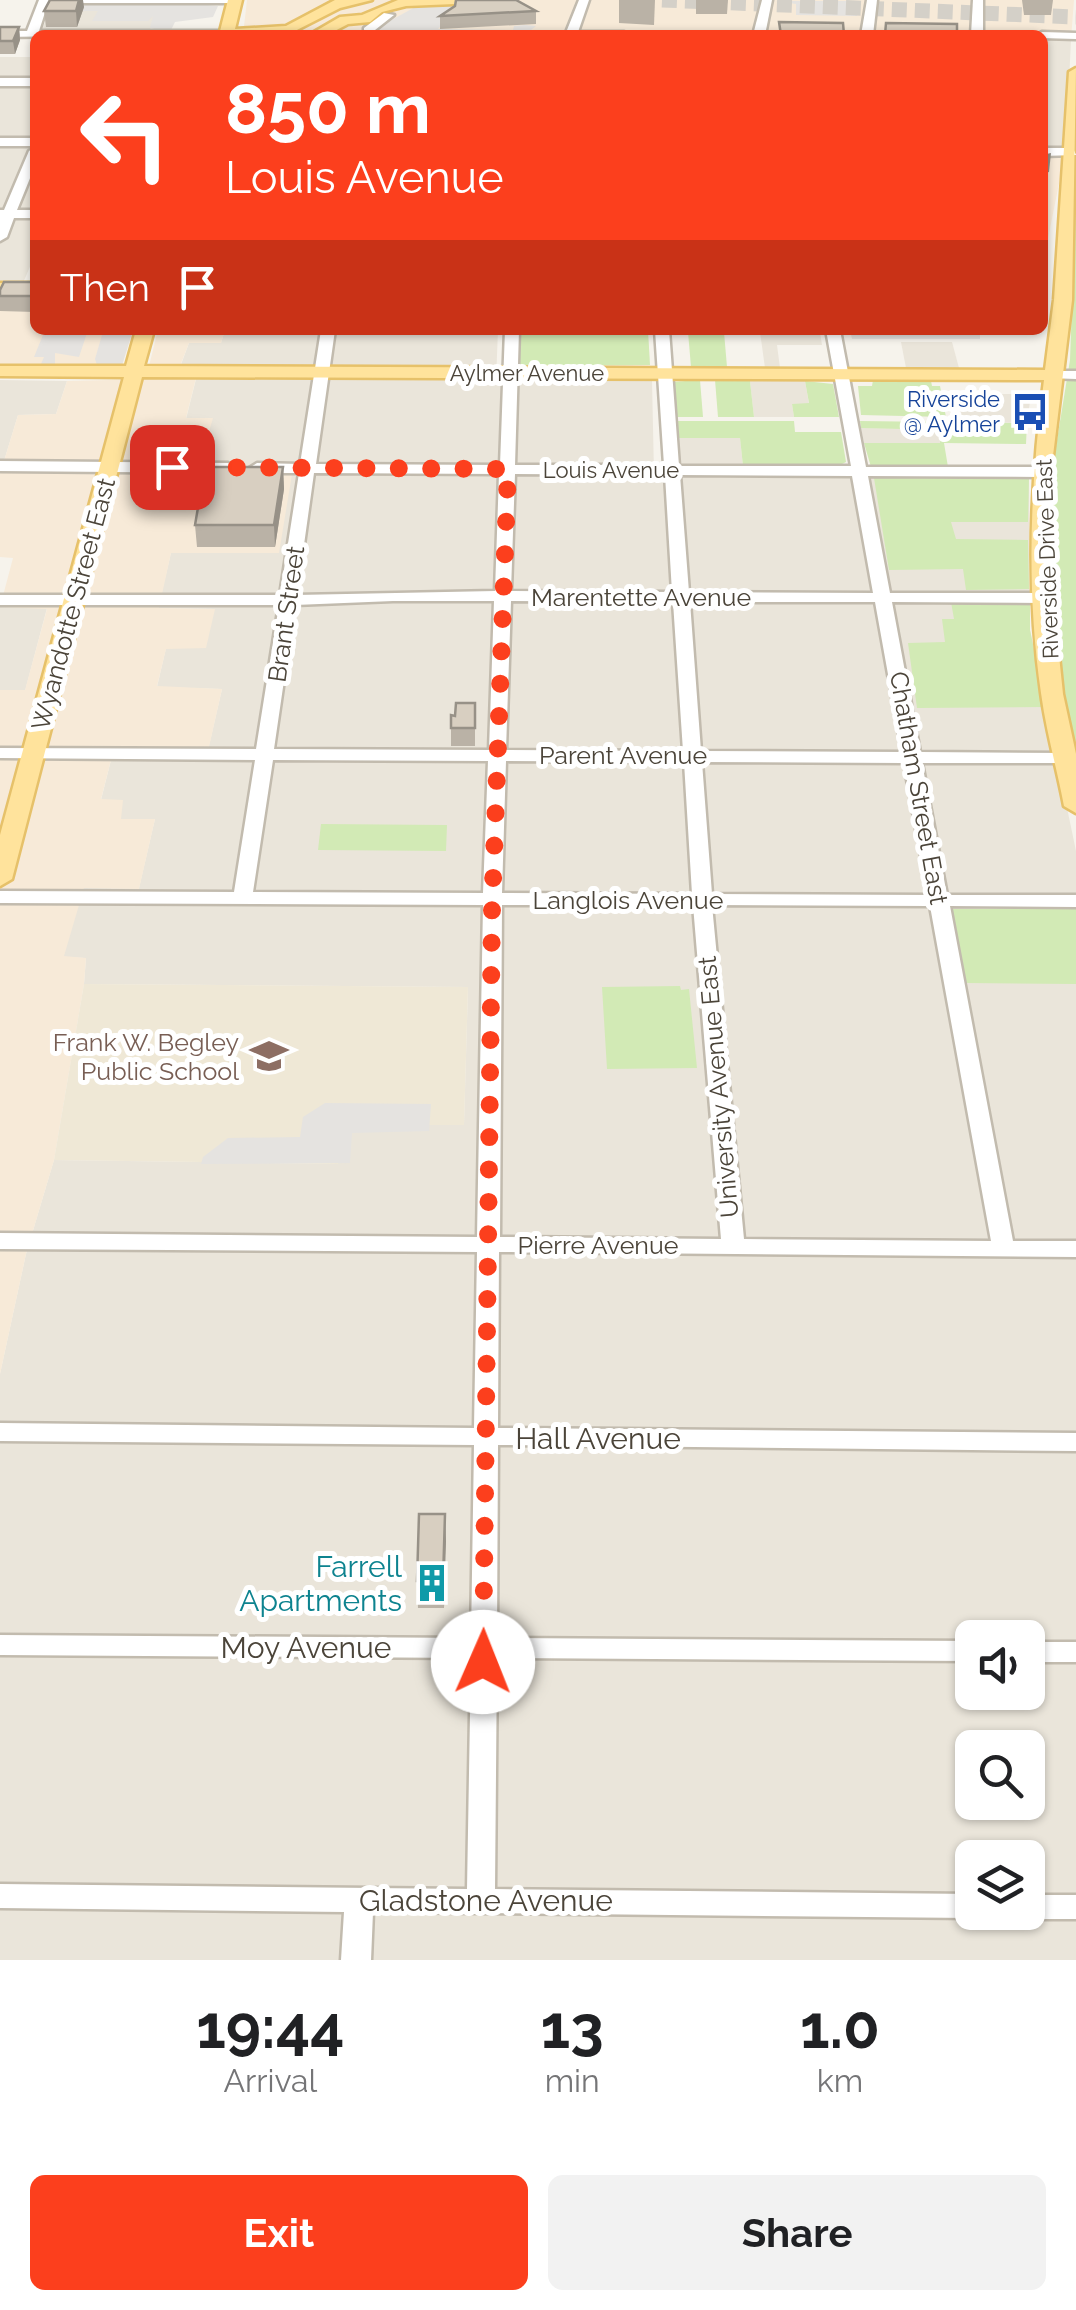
<!DOCTYPE html>
<style>
:root{--surface:#fff;--page:#f2f2f2;--text:#202124;--muted:#757577;--accent:#fc3f1d}
body{margin:0;font-family:Raleway,sans-serif;background:var(--page);color:var(--text);height:100vh;display:flex;flex-direction:column;font-size:38px;white-space:nowrap}
*{box-sizing:border-box;margin:0}
p{font-size:32px;color:var(--muted)}
.icon{flex:none;width:55px;height:55px;fill:none;stroke:currentColor;stroke-width:2;stroke-linecap:round;stroke-linejoin:round}
.map{position:relative;height:1960px;overflow:hidden}
.sheet{display:flex;flex-direction:column;background:var(--surface);flex:1}
.sheet>*{flex:none}
.hud{position:absolute;left:30px;top:30px;width:1018px;height:305px;border-radius:15px;box-shadow:0 2px 8px #0004;background:#fc3f1d;color:#fff;overflow:hidden}
.tools{position:absolute;left:955px;top:1620px;display:grid;gap:20px}
.tools a{display:grid;place-items:center;width:90px;height:90px;border-radius:15px;background:var(--surface);box-shadow:0 2px 8px #0004;font-size:50px}
.pin{position:absolute;display:grid;place-items:center;width:85px;height:85px;color:#fff;margin:-42px;border-radius:20px;box-shadow:0 5px 15px #0006}
.me{position:absolute;width:110px;margin:-55px;rotate:1deg;stroke-linejoin:round;filter:drop-shadow(0 0 8px #0008)}
.turn{display:flex;align-items:center;gap:35px;height:210px;padding:0 30px;font-size:45px}
.turn .icon{width:130px;height:130px;stroke-width:2.5}
.turn b{display:block;font-size:70px;line-height:85px}
.then{display:flex;align-items:center;height:95px;padding:0 30px;background:#0003;gap:20px;font-size:38px}
.eta{display:flex;justify-content:space-evenly;align-items:center;height:170px;text-align:center}
.eta b{font-size:60px;font-weight:700;line-height:70px}
.cta{display:flex;gap:20px;margin-top:auto;padding:20px 30px}
.cta a{flex:1;height:115px;border-radius:15px;background:var(--accent);color:#fff;font-size:40px;font-weight:700;line-height:115px;text-align:center}
.cta a+a{background:var(--page);color:var(--text)}
.map>svg:first-child{display:block}
</style>
<div class="map">
<svg width="1076" height="1960" viewBox="0 0 1076 1960">
<rect width="100%" height="100%" fill="#f6f3ec"/>
<g fill="#eae5da" fill-rule="evenodd">
<polygon points="53,0 160,0 150,30 42,30"/>
<polygon points="1043,38 1071,39 1066,148 1043,148"/>
<polygon points="0,57 35,57 35,255 23,283 0,283"/>
<path d="M 225,330 L 498,330 L 496,380 L 652,380 L 654,474 L 1029,477 L 1030,630 L 1076,851 L 1076,1960 L 0,1960 L 0,1374 L 26,1254 L 54,1160 L 337,1164 L 344,1125 L 464,1124 L 468,987 L 84,984 L 86,958 L 63,957 L 83,888 L 139,888 L 155,819 L 120,819 L 101,800 L 111,760 L 206,759 L 222,689 L 157,687 L 166,648 L 214,609 L 158,608 L 171,553 L 278,553 L 197,473 L 212,418 L 186,419 L 196,379 L 176,378 L 189,343 L 221,343 ZM 972,1638 L 1028,1638 L 1028,1692 L 972,1692 ZM 972,1748 L 1028,1748 L 1028,1802 L 972,1802 ZM 972,1858 L 1028,1858 L 1028,1912 L 972,1912 Z"/>
<polygon points="760,332 820,332 822,345 777,345 780,368 765,368"/>
<polygon points="901,342 952,342 959,368 906,368"/>
<polygon points="0,380 67,381 56,414 18,415 0,474"/>
<polygon points="750,381 805,381 809,404 792,404 794,417 754,417"/>
<polygon points="951,394 1031,394 1027,423 957,422"/>
<polygon points="861,428 942,429 941,443 864,443"/>
<polygon points="675,438 740,438 743,466 681,464 677,461"/>
<polygon points="0,607 47,608 25,691 0,690"/>
</g>
<g fill="#f7ead8">
<polygon points="247,0 1074,0 1071,39 1043,38 1042,35 243,35"/>
<polygon points="1043,148 1066,148 1043,264"/>
<polygon points="0,290 35,290 35,330 133,330 122,365 0,364"/>
<polygon points="158,330 225,330 221,343 189,343 180,366 149,366"/>
<polygon points="196,378 186,418 213,418 197,473 292,474 279,553 171,553 159,608 215,609 206,648 166,649 157,686 222,689 209,747 0,747 0,690 25,690 47,609 0,607 13,558 0,557 0,474 18,415 56,414 67,381"/>
<polygon points="0,760 111,760 101,799 123,800 121,819 155,819 139,889 84,888 64,956 86,958 84,984 54,1160 26,1254 0,1374"/>
</g>
<polygon fill="#efe8d6" points="84,984 468,987 464,1125 344,1125 338,1164 54,1160"/>
<g fill="#d2eab5">
<polygon points="1076,194 1076,747 1061,677 1051,477 1070,360"/>
<polygon points="518,330 648,330 650,365 519,366"/>
<polygon points="688,332 724,332 727,367 691,367"/>
<polygon points="700,380 703,417 675,417 671,382"/>
<polygon points="715,380 750,381 754,417 718,417"/>
<polygon points="873,380 931,381 932,386 940,386 946,417 861,415 858,386 872,386"/>
<polygon points="805,381 833,384 839,417 794,417 792,404 809,403"/>
<polygon points="674,421 794,421 795,432 841,432 846,462 838,466 743,466 740,438 675,438"/>
<polygon points="860,421 1027,423 1026,444 944,443 948,467 871,467 864,443 940,443 942,430 861,428"/>
<polygon points="1029,477 1028,522 951,522 956,539 1028,540 1029,589 966,590 963,569 889,570 874,478"/>
<polygon points="951,602 1030,603 1030,630 1046,707 917,708 908,643 945,642 942,619 954,619"/>
<polygon points="321,824 447,825 446,851 318,850"/>
<polygon points="1076,908 1076,984 966,983 952,909"/>
<polygon points="680,986 681,990 689,989 697,1068 607,1069 602,987"/>
</g>
<g fill="#e5e3e0">
<polygon points="775,1 850,1 858,2 857,16 796,15 796,4"/>
<polygon points="57,2 178,2 218,6 213,17 175,22 171,30 159,30 150,28 153,16 148,21 92,21 98,11 65,11"/>
<polygon points="463,2 438,29 513,30 514,26 525,25 536,26 531,30 533,33 563,33 562,35 387,35 375,29 417,6"/>
<polygon points="45,330 88,330 79,357 55,353 55,364 41,364 44,357 34,357"/>
<polygon points="115,330 133,330 122,365 97,365 95,359 102,335 113,335"/>
<polygon points="850,330 980,330 980,339 852,339"/>
<polygon points="325,1103 431,1104 429,1131 352,1133 350,1163 201,1164 203,1157 228,1138 300,1137 303,1117"/>
</g>
<g fill="none" stroke-linecap="round" stroke-linejoin="round">
<polyline stroke="#d4d0c8" stroke-width="15" stroke-dasharray="15 8" stroke-linecap="butt" points="662,0 1076,17"/>
<g stroke="#c2bbae" stroke-width="5">
<g id="minor">
<polygon points="39,0 49,0 39,31 226,31 232,34 0,37 0,31 27,31"/>
<polygon points="74,0 240,0 235,3 79,3"/>
<polygon points="579,0 589,0 578,32 624,32 630,35 565,35"/>
<polygon points="762,0 772,0 765,35 753,35"/>
<polygon points="867,0 877,0 873,35 861,35"/>
<polygon points="973,0 983,0 983,35 971,35"/>
<polygon points="384,13 394,15 375,30 382,35 364,32 364,28"/>
<polygon points="1042,32 1076,33 1076,39 1042,38 1042,35 1036,35"/>
<rect x="0" y="78" width="35" height="8"/>
<rect x="0" y="138" width="35" height="8"/>
<polygon points="35,147 35,166 17,210 35,210 35,218 14,218 7,237 0,241 0,210 4,210 29,151"/>
<polygon points="1042,148 1073,148 1076,155 1042,156"/>
<path d="M 321,330 L 335,330 L 316,464 L 500,465 L 505,330 L 519,330 L 515,465 L 664,465 L 655,330 L 669,330 L 679,466 L 851,466 L 826,330 L 840,330 L 866,467 L 1041,467 L 1049,472 L 1041,477 L 868,476 L 890,593 L 1043,593 L 1051,598 L 1043,603 L 892,602 L 920,752 L 1065,753 L 1074,758 L 1065,763 L 922,763 L 947,895 L 1076,895 L 1076,907 L 950,906 L 1013,1241 L 1076,1241 L 1076,1257 L 499,1252 L 498,1428 L 1076,1433 L 1076,1451 L 498,1445 L 497,1638 L 972,1641 L 972,1661 L 497,1658 L 495,1889 L 972,1894 L 972,1912 L 982,1915 L 972,1918 L 373,1912 L 371,1960 L 341,1960 L 344,1912 L 0,1908 L 0,1884 L 467,1889 L 471,1658 L 0,1655 L 0,1635 L 471,1638 L 474,1445 L 0,1441 L 0,1423 L 474,1428 L 477,1252 L 0,1249 L 0,1233 L 477,1237 L 483,905 L 0,903 L 0,891 L 234,892 L 255,760 L 0,758 L 0,748 L 256,749 L 279,605 L 0,605 L 0,595 L 280,595 L 299,473 L 257,473 L 249,468 L 257,463 L 300,464 ZM 314,473 L 499,474 L 495,591 L 297,595 ZM 515,474 L 665,475 L 672,592 L 511,591 ZM 680,475 L 852,476 L 873,593 L 689,592 ZM 393,601 L 494,601 L 489,750 L 274,749 L 295,605 ZM 511,601 L 673,602 L 683,751 L 506,750 ZM 690,602 L 875,602 L 902,752 L 701,751 ZM 273,760 L 488,761 L 483,893 L 253,892 ZM 506,761 L 684,762 L 692,894 L 502,893 ZM 702,762 L 904,763 L 928,895 L 712,894 ZM 502,905 L 693,905 L 721,1239 L 500,1237 ZM 712,905 L 930,906 L 991,1241 L 744,1239 Z"/>
<polygon points="1054,371 1076,371 1076,379 1049,378 1049,372"/>
<polygon points="0,461 228,463 236,468 228,473 0,471"/>
<rect x="1028" y="1642" width="48" height="20"/>
<polygon points="1028,1895 1076,1895 1076,1919 1028,1919 1018,1916 1016,1912 1028,1912"/>
</g>
</g>
<g stroke="#e6c16a" stroke-width="5">
<g id="major">
<polygon points="228,0 242,0 235,29 286,26 335,0 372,0 340,8 289,34 219,35"/>
<polygon points="398,0 462,0 455,4 406,6 382,12 370,22 348,24 327,35 309,35 340,17 362,15"/>
<path d="M 1076,68 L 1072,300 L 1051,472 L 1053,598 L 1063,694 L 1076,754 L 1076,813 L 1064,806 C 1057,769 1046,731 1041,693 C 1026,589 1030,484 1044,380 L 142,377 L 12,879 L 0,886 L 0,835 L 124,377 L 0,376 L 0,366 L 126,366 L 136,330 L 154,330 L 144,366 L 1045,370 L 1054,300 L 1069,72 Z"/>
<rect x="0" y="283" width="35" height="10"/>
</g>
</g>
<use href="#minor" fill="#fff" fill-rule="evenodd"/>
<use href="#major" fill="#ffe39c" fill-rule="evenodd"/>
</g>
<g fill="#bab2a6">
<polygon points="619,0 655,0 654,25 619,23"/>
<polygon points="696,0 728,0 727,14 696,14"/>
<polygon points="1022,0 1053,0 1051,15 1024,15"/>
<polygon points="84,7 77,27 46,27 44,11"/>
<polygon points="536,11 536,24 440,29 440,16"/>
<polygon points="0,27 19,27 20,40 15,54 0,54"/>
<polygon points="35,282 35,312 0,311 0,290"/>
<polygon points="283,467 284,489 275,547 197,547 195,525"/>
<polygon points="475,703 475,746 451,746 451,715 455,716"/>
<polygon points="445,1514 444,1608 418,1608 417,1581"/>
</g>
<g fill="#979187">
<polygon points="79,0 83,0 84,7 77,27 76,11"/>
<polygon points="19,27 20,40 15,54 13,41"/>
<polygon points="1051,153 1049,172 1042,174 1042,155"/>
<polygon points="283,467 284,489 275,547 274,525"/>
<polygon points="445,1514 446,1541 444,1608 443,1581"/>
</g>
<g fill="#d8cfc1" stroke="#979187" stroke-width="2.5">
<polygon points="50,0 79,0 76,11 44,11"/>
<polygon points="456,0 516,0 536,11 440,16 455,6"/>
<polygon points="779,22 843,23 844,35 781,35"/>
<polygon points="886,23 957,24 957,35 885,35"/>
<polygon points="0,27 19,27 13,41 0,41"/>
<polygon points="4,282 35,282 35,296 0,296 0,290"/>
<polygon points="205,467 283,467 274,525 195,525"/>
<polygon points="456,703 475,703 475,728 451,728 451,715 455,716"/>
<polygon points="419,1514 445,1514 443,1581 417,1581"/>
</g>
<g fill="none" stroke-linecap="round" stroke-linejoin="round">
<polyline stroke="#fc3f1d" stroke-width="18" stroke-dasharray="0 32.4" points="172,467 508,469 492,910 483,1662"/>
</g>
<defs>
<g id="bus-bare" transform="scale(3)"><path d="M-5-6H5V4H4V6H2V4H-2V6H-4V4H-5ZM-3.5-4V0h7V-4ZM-3.5 1.2v1.5H-2V1.2ZM2 1.2v1.5H3.5V1.2Z" fill="#1a4fb4" stroke="#fff" stroke-width="2.5" paint-order="stroke"/></g>
<g id="school-bare" transform="scale(3)"><path d="M0-5L7-2L0 1L-7-2ZM-4 1L0 2.5L4 1V4Q0 6-4 4Z" fill="#8d6e63" stroke="#fff" stroke-width="2.5" paint-order="stroke"/></g>
<g id="building-bare" transform="scale(3)"><path d="M-4-6H4V6H1V3H-1V6H-4ZM-2.5-4.3h1.7v1.8h-1.7ZM.8-4.3h1.7v1.8H.8ZM-2.5-1h1.7V.8h-1.7ZM.8-1h1.7V.8H.8Z" fill="#0f9aa8" stroke="#fff" stroke-width="2.5" paint-order="stroke"/></g>
</defs>
<g fill-rule="evenodd">
<use href="#bus-bare" x="1030" y="412"/>
<use href="#school-bare" x="269" y="1056"/>
<use href="#building-bare" x="432" y="1583"/>
</g>
<g text-anchor="middle" dominant-baseline="central" stroke-width="10" stroke-linejoin="round" paint-order="stroke">
<g font-size="22" fill="#4b4439" stroke="#fff">
<text x="527" y="373">Aylmer Avenue</text>
<text x="611" y="470">Louis Avenue</text>
<text transform="translate(1047 559) rotate(-92)">Riverside Drive East</text>
</g>
<g font-size="22" fill="#164399" stroke="#fff" text-anchor="end">
<text x="1000" y="399">Riverside<tspan x="1000" dy="25">@ Aylmer</tspan></text>
</g>
<g font-size="25" fill="#4b4439" stroke="#fff">
<text x="641" y="597">Marentette Avenue</text>
<text transform="translate(73 604) rotate(-75)">Wyandotte Street East</text>
<text transform="translate(286 614) rotate(-82)">Brant Street</text>
<text x="623" y="755">Parent Avenue</text>
<text transform="translate(919 788) rotate(80)">Chatham Street East</text>
<text x="628" y="900">Langlois Avenue</text>
<text transform="translate(718 1087) rotate(-95)">University Avenue East</text>
<text x="598" y="1245">Pierre Avenue</text>
</g>
<g font-size="25" fill="#785e54" stroke="#fff" text-anchor="end">
<text x="239" y="1042">Frank W. Begley<tspan x="239" dy="29">Public School</tspan></text>
</g>
<g font-size="30" fill="#4b4439" stroke="#fff">
<text x="598" y="1438">Hall Avenue</text>
<text x="306" y="1647">Moy Avenue</text>
<text x="486" y="1900">Gladstone Avenue</text>
</g>
<g font-size="30" fill="#0d838f" stroke="#fff" text-anchor="end">
<text x="402" y="1566">Farrell<tspan x="402" dy="34">Apartments</tspan></text>
</g>
</g>
</svg>
<div class="tools">
<a><svg class="icon" aria-label="sound" viewBox="0 0 24 24"><path d="M4 9h4l5-4v14l-5-4H4zM17 9q2 3 0 6"/></svg></a>
<a><svg class="icon" aria-label="search" viewBox="0 0 24 24"><circle cx="10" cy="10" r="6"/><path d="M15 15l6 6"/></svg></a>
<a><svg class="icon" aria-label="layers" viewBox="0 0 24 24"><path d="M12 4l9 5-9 5-9-5zM3 14l9 5 9-5"/></svg></a>
</div>
<div class="pin" style="left:172px;top:467px;background:#d93025"><svg class="icon" aria-label="arrive" viewBox="0 0 24 24"><path d="M6 21V4h12l-3 4 3 4H6"/></svg></div>
<svg class="me" style="left:483px;top:1662px" viewBox="-20 -20 40 40"><circle r="19" fill="#fff"/><path d="M0-13L10 11 0 6-10 11z" fill="#fc3f1d"/></svg>
<div class="hud">
<div class="turn"><svg class="icon" aria-label="left" viewBox="0 0 24 24"><path d="M17 20v-9H6M10 6l-5 5 5 5"/></svg><div><b>850 m</b>Louis Avenue</div></div>
<div class="then">Then<svg class="icon" aria-label="arrive" viewBox="0 0 24 24"><path d="M6 21V4h12l-3 4 3 4H6"/></svg></div>
</div>
</div>
<section class="sheet">
<div class="eta">
<div><b>19:44</b><p>Arrival</p></div>
<div><b>13</b><p>min</p></div>
<div><b>1.0</b><p>km</p></div>
</div>
<div class="cta"><a>Exit</a><a>Share</a></div>
</section>
